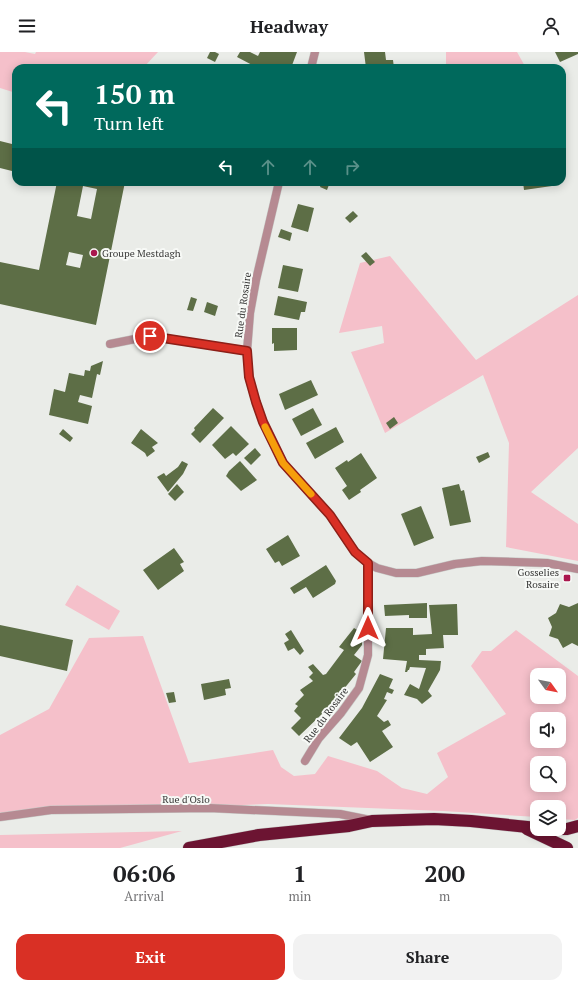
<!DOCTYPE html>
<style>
:root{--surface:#fff;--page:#f2f2f2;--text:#202124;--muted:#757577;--accent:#d93025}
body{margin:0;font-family:"PT Serif",serif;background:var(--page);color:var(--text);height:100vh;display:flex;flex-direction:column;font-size:15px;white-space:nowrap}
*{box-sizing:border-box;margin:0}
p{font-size:13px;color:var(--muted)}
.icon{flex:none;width:22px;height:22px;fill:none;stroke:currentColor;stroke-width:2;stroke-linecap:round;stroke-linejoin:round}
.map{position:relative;height:796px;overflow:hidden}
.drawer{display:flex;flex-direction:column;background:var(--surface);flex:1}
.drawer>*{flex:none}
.guide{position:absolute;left:12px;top:12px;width:554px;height:122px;border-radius:12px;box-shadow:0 2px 10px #0003;background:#00695c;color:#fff;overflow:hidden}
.needle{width:26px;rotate:123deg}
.controls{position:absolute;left:530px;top:616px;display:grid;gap:8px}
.controls a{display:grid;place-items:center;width:36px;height:36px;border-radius:8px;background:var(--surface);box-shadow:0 2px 10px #0003;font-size:20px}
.pin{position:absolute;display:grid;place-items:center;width:34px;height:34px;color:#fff;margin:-17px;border:2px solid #fff;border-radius:50%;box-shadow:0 1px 4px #0007}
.me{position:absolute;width:44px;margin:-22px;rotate:0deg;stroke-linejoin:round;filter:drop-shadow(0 0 3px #0008)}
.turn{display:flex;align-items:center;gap:14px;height:84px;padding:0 16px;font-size:18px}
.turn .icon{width:52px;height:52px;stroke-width:2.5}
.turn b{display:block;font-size:28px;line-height:34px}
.lanes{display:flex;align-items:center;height:38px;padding:0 16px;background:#0003;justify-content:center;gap:20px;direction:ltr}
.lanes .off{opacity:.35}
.eta{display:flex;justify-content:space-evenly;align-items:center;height:68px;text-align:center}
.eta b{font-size:24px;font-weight:600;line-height:28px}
.primary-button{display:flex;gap:8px;margin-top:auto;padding:8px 16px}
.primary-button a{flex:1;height:46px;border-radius:12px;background:var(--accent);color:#fff;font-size:16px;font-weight:600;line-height:46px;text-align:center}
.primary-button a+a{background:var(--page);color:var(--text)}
header{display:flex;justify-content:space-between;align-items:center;height:52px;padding:0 16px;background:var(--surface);font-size:18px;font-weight:600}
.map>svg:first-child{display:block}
</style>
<header><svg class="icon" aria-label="menu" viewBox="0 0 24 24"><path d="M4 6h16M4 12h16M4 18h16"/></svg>Headway<svg class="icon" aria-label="person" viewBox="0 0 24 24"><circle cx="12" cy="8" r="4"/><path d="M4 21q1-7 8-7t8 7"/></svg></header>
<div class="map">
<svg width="578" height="796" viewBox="0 0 578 796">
<rect width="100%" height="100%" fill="#eaece8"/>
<g fill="#f5c0ca" fill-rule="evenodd">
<polygon points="0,0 25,0 35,2 36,0 158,0 143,16 16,16 16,41 0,36"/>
<polygon points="446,0 517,0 526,16 446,16"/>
<polygon points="390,204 476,308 578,243 578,396 531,440 578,472 578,509 506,495 509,391 483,323 385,381 351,300 384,291 382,274 339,281 360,211"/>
<polygon points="77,533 120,559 109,578 65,553"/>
<path d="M 516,578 L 578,624 L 578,766 L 575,768 L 559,767 L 559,755 L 537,755 L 537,765 L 443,759 L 268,752 L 25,761 L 0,764 L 0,683 L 49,657 L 89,586 L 143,584 L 189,711 L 273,698 L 281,715 L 294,724 L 315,722 L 328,704 L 377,719 L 402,736 L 427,742 L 448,725 L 437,701 L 506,662 L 471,614 L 482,599 L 491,599 ZM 537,623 L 559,623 L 559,645 L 537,645 ZM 537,667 L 559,667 L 559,689 L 537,689 ZM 537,711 L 559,711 L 559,733 L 537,733 Z"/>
<polygon points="182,779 120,796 0,796 0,783"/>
</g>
<g fill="#5d6e46" fill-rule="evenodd">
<polygon points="210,0 215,0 219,2 215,10 207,6"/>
<polygon points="240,0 250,0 258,4 260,0 297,0 291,16 283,14 282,16 258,16 237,5"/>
<polygon points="364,0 385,0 386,8 393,8 394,16 366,16"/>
<polygon points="555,0 578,0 578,2 560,10"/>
<polygon points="0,89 16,93 16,120 0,116"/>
<path d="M 57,130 L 125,130 L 96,273 L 0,252 L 0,210 L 39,218 ZM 83,134 L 97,137 L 91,167 L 77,164 ZM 69,200 L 83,203 L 80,216 L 66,213 Z"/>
<polygon points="318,130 330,130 327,138 320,135 321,132"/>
<polygon points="523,130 552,130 552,134 524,138"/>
<polygon points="298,152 314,156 308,180 291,175"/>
<polygon points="353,159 358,164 350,171 345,166"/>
<polygon points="281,177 292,181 290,189 278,185"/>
<polygon points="366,200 375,210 370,214 361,204"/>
<polygon points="283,213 303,217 298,240 278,236"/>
<polygon points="278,244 307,250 305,260 301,260 299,268 274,263"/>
<polygon points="191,245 197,247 193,259 187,258"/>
<polygon points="207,250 218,254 215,264 204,260"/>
<polygon points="272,276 297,276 297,298 274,299 274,291 272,292"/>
<polygon points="103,309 100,323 97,322 92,346 80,343 78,350 92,354 88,372 49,363 54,337 65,340 69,321 84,324 85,318 90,319 91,314"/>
<polygon points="311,328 318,343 285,358 279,342"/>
<polygon points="213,356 224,366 200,391 191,382 195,378 194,376"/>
<polygon points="313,356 322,373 301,384 292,367"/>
<polygon points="394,365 398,371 390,377 386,371"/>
<polygon points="231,374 249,392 236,404 233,401 225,407 212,393"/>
<polygon points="336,375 344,390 315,407 306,391"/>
<polygon points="63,377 73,386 70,390 59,382"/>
<polygon points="141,377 158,391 152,395 155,399 147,405 145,401 131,391"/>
<polygon points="255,396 261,403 251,413 244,406"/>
<polygon points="488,400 490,405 479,411 476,405"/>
<polygon points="361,401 377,426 360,438 361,440 349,448 342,438 347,434 335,416 347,408 348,410"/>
<polygon points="182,409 188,412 183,422 168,440 157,425 164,421 166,424 178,415"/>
<polygon points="240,409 257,428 241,439 226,424 229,419"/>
<polygon points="177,432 184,440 175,449 168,442"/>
<polygon points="459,432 461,439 464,438 471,470 450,474 442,436"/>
<polygon points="421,454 434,486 414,494 401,462"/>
<polygon points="288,483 300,504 282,514 279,509 275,511 266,497"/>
<polygon points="174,496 184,510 180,512 184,519 158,538 143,518"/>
<polygon points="326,513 336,529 335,532 313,546 306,535 294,542 290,536"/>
<polygon points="427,551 427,566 409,566 409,563 385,564 384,553"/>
<polygon points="578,551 578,594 572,591 563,596 558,587 549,584 552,575 548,566 556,561 560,552 569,555"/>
<polygon points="457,552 458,583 443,583 444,596 426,597 426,603 419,603 419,608 441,609 440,618 428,639 432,644 422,652 417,647 404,643 410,632 419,637 426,616 410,615 409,618 408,618 407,620 405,620 407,609 383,607 386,576 413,576 413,583 432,582 429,553"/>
<polygon points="0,573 73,588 67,619 0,604"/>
<polygon points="354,576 362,581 362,593 354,603 362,609 354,620 356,622 343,638 322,662 299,684 291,676 301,666 294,659 298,654 295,652 304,643 300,638 313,629 309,625 313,621 308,615 313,612 323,623 326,622 344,598 339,595"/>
<polygon points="291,578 304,599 300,603 294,596 288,599 284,591 289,588 285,582"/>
<polygon points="380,622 393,627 389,636 394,638 392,642 387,640 384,647 387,648 377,664 384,670 388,668 391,673 382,679 393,695 370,710 357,690 351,694 339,686 362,656"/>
<polygon points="229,627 231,636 225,637 226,643 204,648 201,632"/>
<polygon points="174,640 176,650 169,651 166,641"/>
</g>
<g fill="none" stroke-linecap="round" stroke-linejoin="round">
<g stroke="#c6c8c5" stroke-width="9">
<g id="street">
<polyline points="311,16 315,0"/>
<polyline points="279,130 256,228 250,261 247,299 249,325 256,350 263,370 283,411 330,463 355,500 368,511 377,516 396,521 417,521 455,512 482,509 547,511 578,517"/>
<polyline points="110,292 150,284 247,299"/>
<polyline points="305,709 319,686 341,661 359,636 368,603 368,511"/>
<polyline points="0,765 51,758 209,756 340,762 370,768"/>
</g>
</g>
<g stroke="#c6c8c5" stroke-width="13">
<g id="highway">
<polyline points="527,777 567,796"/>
<polyline points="559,777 567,777 578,774"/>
<polyline points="189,796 259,783 349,774 372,769 434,767 471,769 537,776"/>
</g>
</g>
<use href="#street" stroke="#b68a92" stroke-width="8"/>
<use href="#highway" stroke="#6c1432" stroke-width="12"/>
</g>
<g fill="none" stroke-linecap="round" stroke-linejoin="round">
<g stroke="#8d1f18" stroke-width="10">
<polyline id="route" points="150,284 247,299 249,325 256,350 263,370 283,411 330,463 355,500 368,511 368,576"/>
</g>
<use href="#route" stroke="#d93025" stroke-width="7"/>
<polyline stroke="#f59e0b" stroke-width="7" points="265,375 283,411 311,442"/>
</g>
<g fill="#aa174e" stroke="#f7f9f6" stroke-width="1.5">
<circle cx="94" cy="201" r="4"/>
<rect x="563" y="522" width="8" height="8" rx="2"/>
</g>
<g text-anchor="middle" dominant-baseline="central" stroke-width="4" stroke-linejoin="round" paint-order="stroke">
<g font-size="10" fill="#383837" stroke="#f7f9f6" text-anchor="start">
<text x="102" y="201">Groupe Mestdagh</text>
<text x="559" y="520" text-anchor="end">Gosselies<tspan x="559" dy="12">Rosaire</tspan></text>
</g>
<g font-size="10" fill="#383837" stroke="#f7f9f6">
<text transform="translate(243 253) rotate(-82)">Rue du Rosaire</text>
<text transform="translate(326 663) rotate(-53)">Rue du Rosaire</text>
<text x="186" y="747">Rue d'Oslo</text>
</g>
</g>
</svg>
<div class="controls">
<a><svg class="needle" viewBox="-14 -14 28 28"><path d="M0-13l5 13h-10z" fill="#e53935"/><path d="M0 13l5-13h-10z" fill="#757577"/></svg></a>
<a><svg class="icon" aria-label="sound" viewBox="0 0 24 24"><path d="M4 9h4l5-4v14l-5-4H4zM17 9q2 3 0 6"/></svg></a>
<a><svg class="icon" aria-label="search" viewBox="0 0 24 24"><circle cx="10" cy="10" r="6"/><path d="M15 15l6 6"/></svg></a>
<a><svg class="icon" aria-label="layers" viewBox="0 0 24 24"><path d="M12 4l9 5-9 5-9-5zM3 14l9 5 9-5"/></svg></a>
</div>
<div class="pin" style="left:150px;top:284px;background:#d93025"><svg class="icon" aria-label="arrive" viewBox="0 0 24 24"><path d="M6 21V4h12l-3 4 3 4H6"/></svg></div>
<svg class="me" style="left:368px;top:576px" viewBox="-20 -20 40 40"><path d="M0-17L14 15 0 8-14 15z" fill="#d93025" stroke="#fff" stroke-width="4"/></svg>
<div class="guide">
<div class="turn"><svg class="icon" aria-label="left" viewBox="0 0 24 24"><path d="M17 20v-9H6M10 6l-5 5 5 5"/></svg><div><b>150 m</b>Turn left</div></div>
<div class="lanes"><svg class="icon" aria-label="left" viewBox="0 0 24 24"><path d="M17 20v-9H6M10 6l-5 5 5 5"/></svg><svg class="icon off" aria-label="ahead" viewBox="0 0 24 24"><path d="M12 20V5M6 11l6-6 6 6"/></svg><svg class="icon off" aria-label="ahead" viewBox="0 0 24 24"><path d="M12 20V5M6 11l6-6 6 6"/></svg><svg class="icon off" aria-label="right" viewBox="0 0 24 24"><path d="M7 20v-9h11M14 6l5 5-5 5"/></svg></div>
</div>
</div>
<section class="drawer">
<div class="eta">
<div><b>06:06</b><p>Arrival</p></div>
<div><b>1</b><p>min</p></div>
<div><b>200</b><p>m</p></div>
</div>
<div class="primary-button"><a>Exit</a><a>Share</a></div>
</section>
